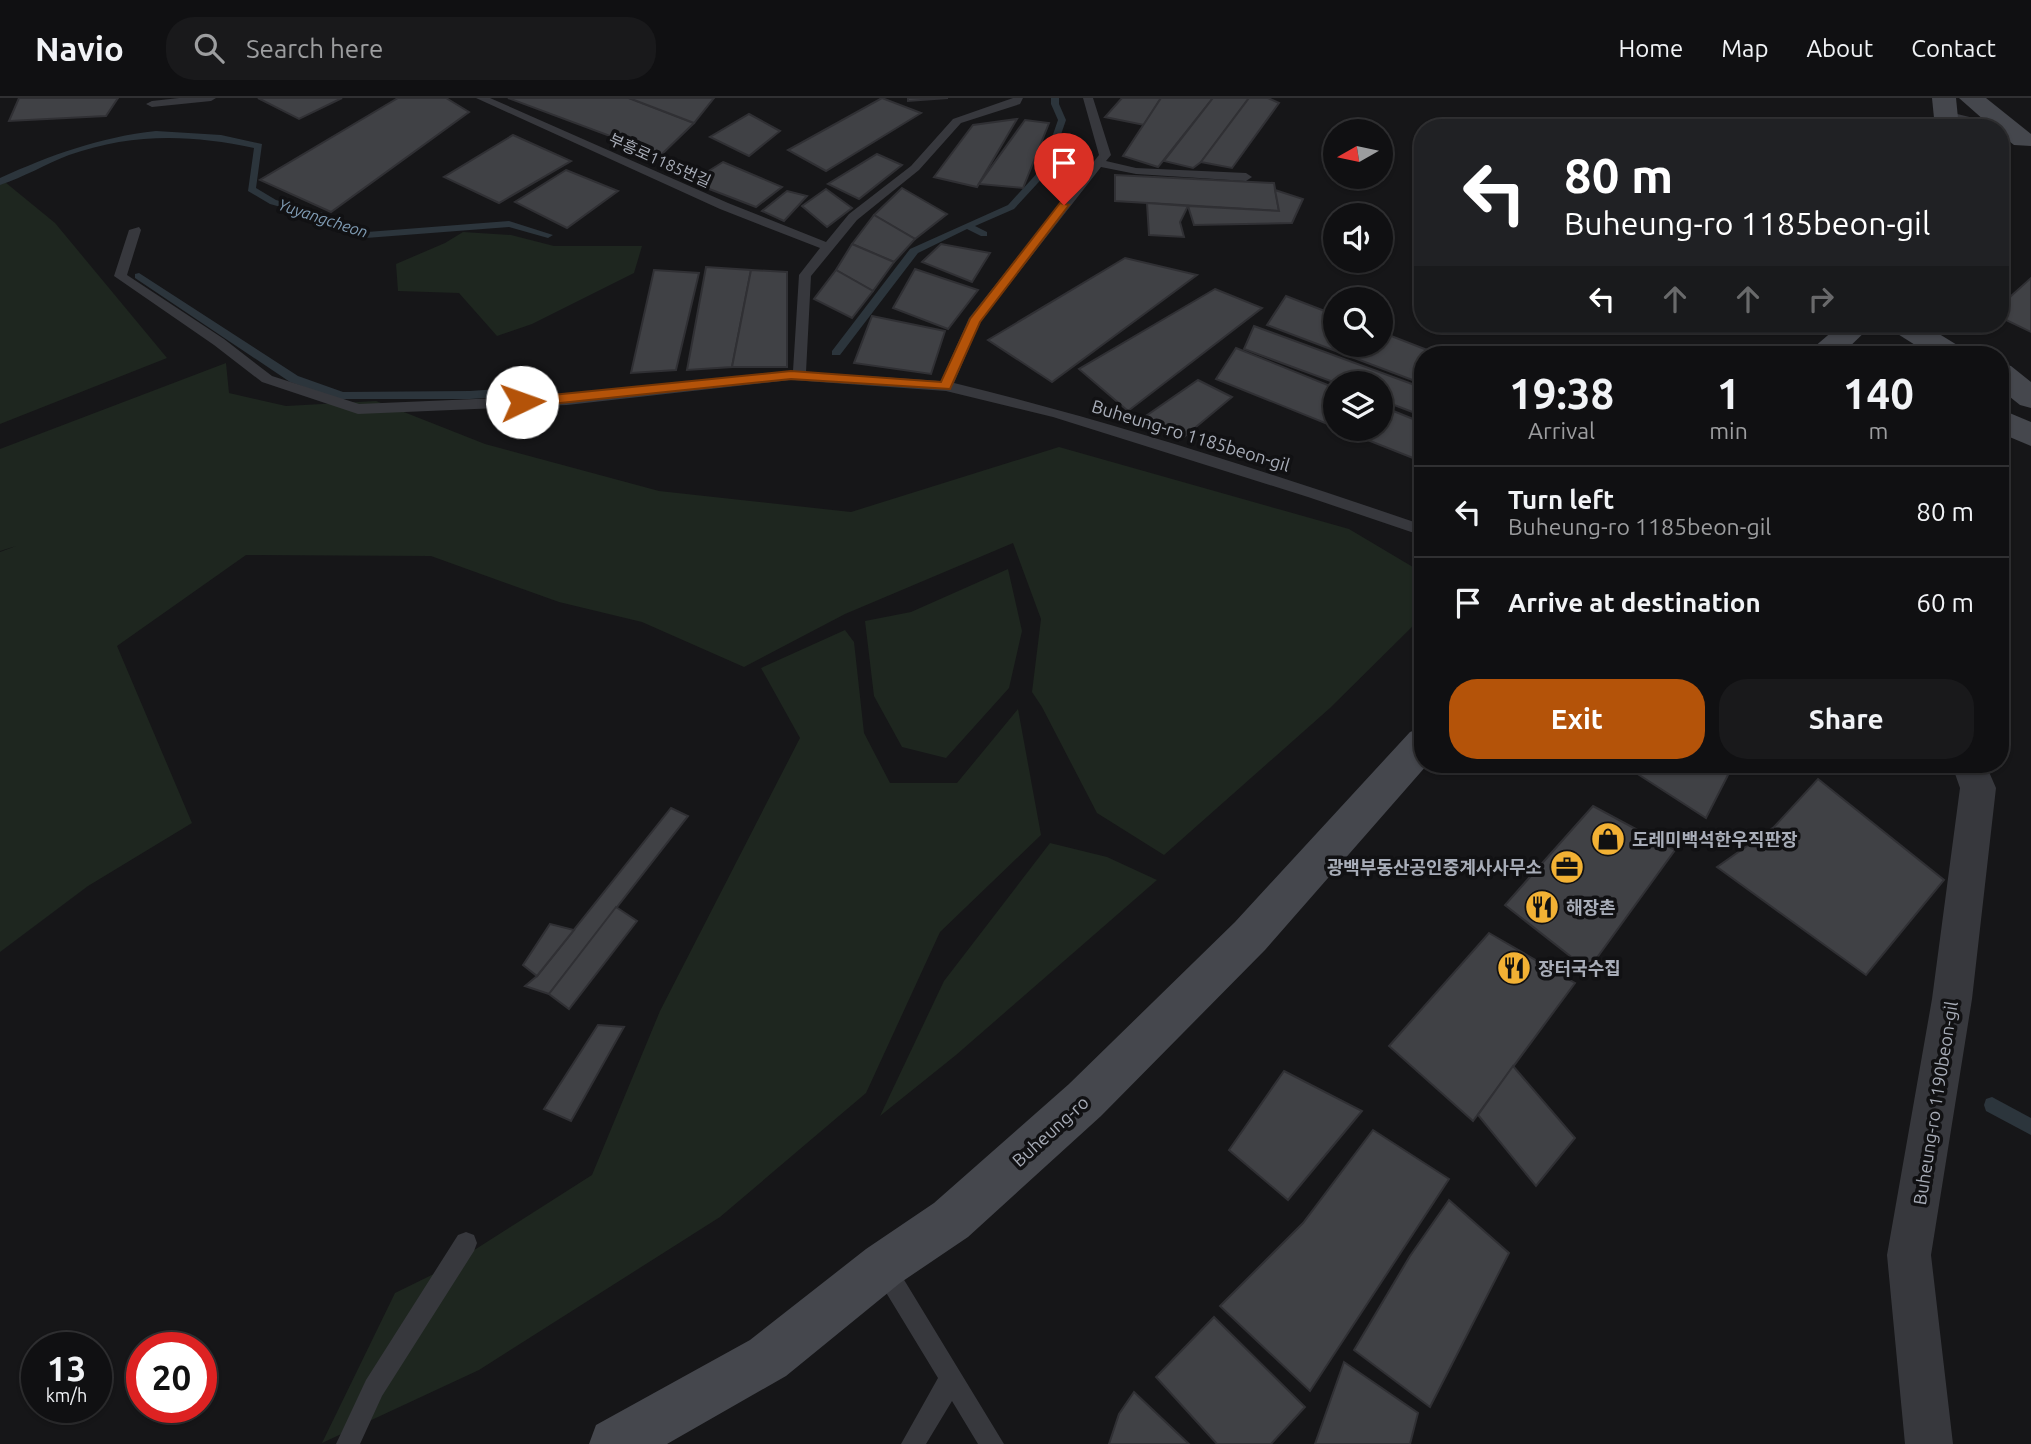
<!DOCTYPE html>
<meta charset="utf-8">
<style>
:root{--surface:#101012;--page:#19191b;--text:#f1f3f6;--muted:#9c9d9f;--line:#303032;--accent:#b45309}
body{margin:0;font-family:Ubuntu,"Noto Sans KR",sans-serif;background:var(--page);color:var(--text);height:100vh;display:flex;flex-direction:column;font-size:26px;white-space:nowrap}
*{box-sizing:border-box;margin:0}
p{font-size:23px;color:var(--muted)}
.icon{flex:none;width:38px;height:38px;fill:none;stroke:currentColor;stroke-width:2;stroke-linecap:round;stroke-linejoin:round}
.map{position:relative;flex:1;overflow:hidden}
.panel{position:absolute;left:1414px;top:248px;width:595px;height:427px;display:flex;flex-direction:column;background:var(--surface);border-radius:28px;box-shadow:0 2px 5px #0004,0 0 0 2px var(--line)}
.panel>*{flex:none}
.hud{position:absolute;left:1414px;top:21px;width:595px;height:214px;border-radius:28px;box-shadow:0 2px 5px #0004,0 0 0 2px var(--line);background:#202124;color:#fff;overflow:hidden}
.needle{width:46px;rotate:261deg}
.buttons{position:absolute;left:1323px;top:21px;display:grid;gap:14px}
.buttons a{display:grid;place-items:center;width:70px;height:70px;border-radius:50%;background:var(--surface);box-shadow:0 2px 5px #0004,0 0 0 2px var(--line);font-size:35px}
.speed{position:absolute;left:21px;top:1234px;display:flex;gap:14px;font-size:35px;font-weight:700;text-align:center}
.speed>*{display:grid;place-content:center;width:91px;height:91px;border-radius:50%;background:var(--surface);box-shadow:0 2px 5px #0004,0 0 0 2px var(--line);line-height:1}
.speed small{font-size:18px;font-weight:400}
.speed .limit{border:10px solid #d22;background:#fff;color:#111}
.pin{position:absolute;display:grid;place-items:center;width:60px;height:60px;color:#fff;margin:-72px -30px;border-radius:50% 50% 50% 0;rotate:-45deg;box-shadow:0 0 7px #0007}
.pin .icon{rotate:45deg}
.me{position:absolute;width:77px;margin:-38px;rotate:87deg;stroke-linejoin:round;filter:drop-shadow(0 0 5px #0008)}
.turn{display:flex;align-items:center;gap:24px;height:147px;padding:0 35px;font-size:32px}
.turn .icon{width:91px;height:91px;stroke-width:2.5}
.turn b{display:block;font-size:49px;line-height:60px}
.lanes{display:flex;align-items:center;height:66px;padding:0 35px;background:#0003;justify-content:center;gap:35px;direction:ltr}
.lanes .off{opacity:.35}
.eta{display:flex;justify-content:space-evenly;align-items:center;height:119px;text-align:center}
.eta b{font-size:42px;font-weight:700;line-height:49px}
.action{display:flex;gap:14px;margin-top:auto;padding:14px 35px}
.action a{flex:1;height:80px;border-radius:28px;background:var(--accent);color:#fff;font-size:28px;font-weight:700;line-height:80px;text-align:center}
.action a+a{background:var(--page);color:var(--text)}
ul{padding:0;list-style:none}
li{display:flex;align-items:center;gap:21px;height:91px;padding:0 35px;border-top:2px solid var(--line)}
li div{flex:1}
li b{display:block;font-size:26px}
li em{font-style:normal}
header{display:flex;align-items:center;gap:42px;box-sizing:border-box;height:98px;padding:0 35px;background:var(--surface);border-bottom:2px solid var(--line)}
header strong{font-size:33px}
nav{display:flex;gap:38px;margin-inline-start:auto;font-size:24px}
.search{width:490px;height:63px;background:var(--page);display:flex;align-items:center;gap:18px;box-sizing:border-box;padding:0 24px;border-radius:28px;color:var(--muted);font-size:26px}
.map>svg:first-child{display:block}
</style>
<header>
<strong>Navio</strong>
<div class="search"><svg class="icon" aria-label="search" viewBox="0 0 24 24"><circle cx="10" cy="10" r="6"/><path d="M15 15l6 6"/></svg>Search here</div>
<nav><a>Home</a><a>Map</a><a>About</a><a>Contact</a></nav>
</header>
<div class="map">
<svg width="2031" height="1346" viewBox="0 0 2031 1346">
<rect width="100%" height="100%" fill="#161618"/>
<g fill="#1e261f">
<polygon points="0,80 55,125 167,260 0,326"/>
<polygon points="463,134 511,137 554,148 642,148 634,175 532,226 497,238 459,195 398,193 396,166 445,145"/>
<polygon points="226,265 229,295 286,308 376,303 485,346 659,393 851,414 1059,349 1349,431 1423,475 1423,518 1330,610 1164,757 1097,715 1042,609 1032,594 1041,521 1013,445 845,516 744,569 642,524 559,504 431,458 246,457 117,548 192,725 88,788 0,854 0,454 16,448 0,453 0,351"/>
<polygon points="1008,471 1022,533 1009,590 946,660 902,649 874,598 865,523 911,514"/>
<polygon points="845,532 854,544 864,635 890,685 957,685 1018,611 1041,737 940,834 866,995 720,1119 479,1272 322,1345 395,1195 446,1170 592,1077 660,913 800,640 761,570"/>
<polygon points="1050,745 1107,759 1157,782 956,957 880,1018 944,883"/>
</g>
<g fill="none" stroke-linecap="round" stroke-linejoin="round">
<g fill="#2c353c" fill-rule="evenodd">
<polygon points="1051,0 1059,0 1059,6 1066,22 1048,74 1014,111 975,128 987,134 987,138 981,138 967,131 918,155 840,257 832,257 832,253 910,151 1008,107 1041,71 1058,22 1051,6"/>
<path d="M 156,33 L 221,37 L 262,46 L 256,90 L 276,102 L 323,115 L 367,134 L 509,123 L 553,137 L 548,140 L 509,129 L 366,140 L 317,119 L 270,106 L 248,93 L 254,50 C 190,36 131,35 69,57 C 46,66 24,79 0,87 L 0,80 C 51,57 100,39 156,33 Z"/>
<polygon points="139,175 298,278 343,294 470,293 527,289 533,293 527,297 470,301 338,301 290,284 135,180 135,176"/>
<polygon points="1992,999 2031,1020 2031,1037 1986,1013 1984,1007 1986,1001"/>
</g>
</g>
<g fill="#404145" stroke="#303034" stroke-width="2">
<polygon points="19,0 118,0 106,18 9,23"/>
<polygon points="258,0 342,0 299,21"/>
<polygon points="398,0 446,0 469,14 331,114 260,82"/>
<polygon points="508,0 629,0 694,25 661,57"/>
<polygon points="629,0 714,0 694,25"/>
<polygon points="882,0 921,15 826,73 788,52"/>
<polygon points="908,0 948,0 908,3"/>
<polygon points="1122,0 1161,0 1144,27 1105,19"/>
<polygon points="1161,0 1213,0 1158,69 1123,58"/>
<polygon points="1213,0 1249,0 1201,64 1193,70 1164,63"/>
<polygon points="1249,0 1268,0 1279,5 1232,70 1201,64"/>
<polygon points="749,16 780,33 749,58 710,39"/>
<polygon points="1017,21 977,89 934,79 973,27"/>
<polygon points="1025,22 1049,25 1023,90 979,86"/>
<polygon points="513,37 571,63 499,105 444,79"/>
<polygon points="877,56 902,67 859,101 828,86"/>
<polygon points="723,64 782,89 756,109 691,84"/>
<polygon points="566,72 618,93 567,130 515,104"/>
<polygon points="1115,77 1274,85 1279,113 1115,103"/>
<polygon points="902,90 947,116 915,141 874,117"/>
<polygon points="826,91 852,110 827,129 802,108"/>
<polygon points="1275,92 1303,101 1292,125 1194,127 1188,108 1279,113"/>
<polygon points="787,93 807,98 784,123 762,113"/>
<polygon points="1147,105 1188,108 1180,124 1184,139 1149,137"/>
<polygon points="874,117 915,141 894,164 852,146"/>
<polygon points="852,146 894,164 873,193 836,172"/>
<polygon points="941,146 990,155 972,184 922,164"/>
<polygon points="1125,160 1197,177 1052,284 988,242"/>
<polygon points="706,169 751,172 732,269 687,272"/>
<polygon points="915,171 978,192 948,231 893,210"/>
<polygon points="654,172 699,175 676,272 631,275"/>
<polygon points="751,172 787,174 787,269 732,269"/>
<polygon points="836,172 873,193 852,220 814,201"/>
<polygon points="2031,180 2031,234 2000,219 2000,208"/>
<polygon points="1215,191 1262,210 1128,313 1079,271"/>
<polygon points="1286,198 1335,217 1335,247 1381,247 1381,234 1440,257 1423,257 1423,286 1267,227"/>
<polygon points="872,218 945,233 931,276 854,265"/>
<polygon points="1254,228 1423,290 1423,318 1381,302 1381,285 1336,285 1244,251"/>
<polygon points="1236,250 1335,290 1335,329 1216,281"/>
<polygon points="1198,282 1232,299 1179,343 1143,320"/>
<polygon points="1381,308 1423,325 1423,364 1340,331 1381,331"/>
<polygon points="1633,667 1715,667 1728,677 1706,720 1630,671"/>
<polygon points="1818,681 1944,782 1866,877 1717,769 1774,729"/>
<polygon points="1593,708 1675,752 1588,872 1505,807"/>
<polygon points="671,710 688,718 549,896 525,888 537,878"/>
<polygon points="616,809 637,823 569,911 549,896"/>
<polygon points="550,826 574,832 537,878 523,867"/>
<polygon points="1489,835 1575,885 1473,1023 1389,948"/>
<polygon points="598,927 624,929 571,1023 544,1011"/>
<polygon points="1513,968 1575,1040 1536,1088 1478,1017"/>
<polygon points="1284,973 1362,1013 1288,1102 1229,1052"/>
<polygon points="1373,1032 1449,1081 1310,1293 1220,1208 1303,1125"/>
<polygon points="1449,1102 1509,1155 1430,1309 1354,1252 1410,1158"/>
<polygon points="1214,1219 1305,1309 1271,1346 1217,1346 1156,1279"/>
<polygon points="1344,1264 1418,1315 1410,1346 1315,1346"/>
<polygon points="1134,1294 1189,1346 1109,1346 1119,1316"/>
</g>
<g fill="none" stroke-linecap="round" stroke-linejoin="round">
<g fill="#37383d" fill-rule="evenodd">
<polygon points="179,0 216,0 211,3 152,9 146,6 152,3"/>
<path d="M 476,0 L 490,0 L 728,105 L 826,144 L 849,116 L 911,68 L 953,21 L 1013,0 L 1023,0 L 1020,6 L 961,25 L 919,72 L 857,122 L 811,178 L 806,274 L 941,283 L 969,220 L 1099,57 L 1083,0 L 1093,0 L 1111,57 L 1106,63 L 1136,70 L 1246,75 L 1252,79 L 1246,83 L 1136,76 L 1101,69 L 980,224 L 954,285 C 1113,324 1268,374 1423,427 L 1423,438 L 1308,399 L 1053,319 L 946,293 L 791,282 L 567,307 L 358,316 L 262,284 L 214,247 L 114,178 L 129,132 L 139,129 L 141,132 L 127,177 L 224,241 L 272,278 L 359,306 L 567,297 L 793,273 L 799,177 L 820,150 L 720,111 Z"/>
<polygon points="466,1134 474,1137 477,1145 474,1153 382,1298 360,1346 336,1346 366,1282 458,1137"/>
<polygon points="884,1159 892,1162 1004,1346 978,1346 952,1303 926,1346 901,1346 938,1280 876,1178 873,1170 876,1162"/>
</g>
<g fill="#37383d" fill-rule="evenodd">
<polygon points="1945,13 1994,25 1997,30 1957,30 1937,25 1934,20 1937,15"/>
<polygon points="1952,667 1986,667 1996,690 1972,901 1931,1157 1953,1346 1905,1346 1887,1157 1932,901 1960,690"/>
</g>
<g fill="#45474d" fill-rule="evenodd">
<polygon points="1932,0 1956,0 1959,30 1935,30"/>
<polygon points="1959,0 1986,0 2031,36 2031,48 2014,47 2000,36 2000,30 1993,30"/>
<polygon points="1841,226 1873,226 1841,257 1808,257 1813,250"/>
<polygon points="1889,226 1923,226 1962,250 1967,257 1931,257 1893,233"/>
<polygon points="2000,265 2011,268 2031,284 2031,310 2020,307 2000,291"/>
<polygon points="2000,311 2031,324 2031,348 2000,335"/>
<polygon points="1423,629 1423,667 1427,667 1265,852 1101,1018 968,1139 900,1185 786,1278 667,1346 589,1346 596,1327 750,1242 866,1151 934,1105 1069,986 1235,824 1410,634"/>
</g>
</g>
<polygon fill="#b45309" stroke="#753606" stroke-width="2" points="1060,105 1069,107 980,224 950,291 791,281 522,309 516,304 522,300 791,273 941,284 970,221"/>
<defs>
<g id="shop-disc" transform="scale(1.75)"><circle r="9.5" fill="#f2b134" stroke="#111113"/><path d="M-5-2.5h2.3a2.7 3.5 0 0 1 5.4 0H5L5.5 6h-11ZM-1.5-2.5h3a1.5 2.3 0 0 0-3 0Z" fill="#111"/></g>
<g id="office-disc" transform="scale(1.75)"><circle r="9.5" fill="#f2b134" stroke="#111113"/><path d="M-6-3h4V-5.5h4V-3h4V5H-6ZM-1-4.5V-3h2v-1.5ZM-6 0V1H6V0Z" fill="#111"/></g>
<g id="restaurant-disc" transform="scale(1.75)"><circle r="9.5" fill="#f2b134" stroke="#111113"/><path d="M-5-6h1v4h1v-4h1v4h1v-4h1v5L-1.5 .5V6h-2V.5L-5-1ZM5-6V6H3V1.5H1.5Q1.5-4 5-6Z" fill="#111"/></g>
</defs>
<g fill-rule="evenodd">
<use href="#shop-disc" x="1608" y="741"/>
<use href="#office-disc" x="1567" y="769"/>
<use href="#restaurant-disc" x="1542" y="809"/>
<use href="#restaurant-disc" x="1514" y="870"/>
</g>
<g text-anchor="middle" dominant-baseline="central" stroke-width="7" stroke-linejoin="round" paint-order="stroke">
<g font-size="16" fill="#a8adb8" stroke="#111113">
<text transform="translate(660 62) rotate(24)">부흥로1185번길</text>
</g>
<g font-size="16" font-style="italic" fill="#7f9bb3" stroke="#111113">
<text transform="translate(323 120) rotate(18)">Yuyangcheon</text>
</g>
<g font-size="18" fill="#a8adb8" stroke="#111113">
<text transform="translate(1191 337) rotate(17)">Buheung-ro 1185beon-gil</text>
<text transform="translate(1935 1005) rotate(-81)">Buheung-ro 1190beon-gil</text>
<text transform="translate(1050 1033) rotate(-42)">Buheung-ro</text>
</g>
<g font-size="18" font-weight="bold" fill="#a8adb8" stroke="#111113" text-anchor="start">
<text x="1632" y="741">도레미백석한우직판장</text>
<text x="1542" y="769" text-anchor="end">광백부동산공인중계사사무소</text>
<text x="1566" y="809">해장촌</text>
<text x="1538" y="870">장터국수집</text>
</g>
</g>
</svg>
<div class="buttons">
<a><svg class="needle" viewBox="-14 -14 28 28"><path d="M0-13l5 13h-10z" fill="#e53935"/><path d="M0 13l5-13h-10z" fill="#9c9d9f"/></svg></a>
<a><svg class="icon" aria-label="sound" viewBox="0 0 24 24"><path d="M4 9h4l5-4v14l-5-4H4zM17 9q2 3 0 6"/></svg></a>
<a><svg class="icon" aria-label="search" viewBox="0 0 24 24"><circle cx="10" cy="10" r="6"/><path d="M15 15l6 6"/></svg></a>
<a><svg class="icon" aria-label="layers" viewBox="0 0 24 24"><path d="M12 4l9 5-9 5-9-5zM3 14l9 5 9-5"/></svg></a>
</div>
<div class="speed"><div>13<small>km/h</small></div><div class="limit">20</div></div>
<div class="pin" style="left:1064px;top:107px;background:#d93025"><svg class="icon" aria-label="arrive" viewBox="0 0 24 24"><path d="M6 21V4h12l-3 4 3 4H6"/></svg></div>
<svg class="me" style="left:522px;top:304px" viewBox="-20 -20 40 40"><circle r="19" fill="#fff"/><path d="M0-13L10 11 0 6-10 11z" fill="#b45309"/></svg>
<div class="hud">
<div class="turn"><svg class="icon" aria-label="left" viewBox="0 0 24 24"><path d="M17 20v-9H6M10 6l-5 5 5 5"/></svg><div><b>80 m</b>Buheung-ro 1185beon-gil</div></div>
<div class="lanes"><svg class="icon" aria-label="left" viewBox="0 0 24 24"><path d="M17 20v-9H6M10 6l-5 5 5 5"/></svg><svg class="icon off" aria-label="ahead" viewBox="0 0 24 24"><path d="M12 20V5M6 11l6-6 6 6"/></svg><svg class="icon off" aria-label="ahead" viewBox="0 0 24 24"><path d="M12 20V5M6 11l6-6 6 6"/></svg><svg class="icon off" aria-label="right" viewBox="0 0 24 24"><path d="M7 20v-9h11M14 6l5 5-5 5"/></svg></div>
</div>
<section class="panel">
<div class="eta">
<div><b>19:38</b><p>Arrival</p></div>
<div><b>1</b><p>min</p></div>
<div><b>140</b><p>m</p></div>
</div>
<ul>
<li><svg class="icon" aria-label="left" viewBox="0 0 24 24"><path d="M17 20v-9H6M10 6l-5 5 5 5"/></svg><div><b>Turn left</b><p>Buheung-ro 1185beon-gil</p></div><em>80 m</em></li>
<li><svg class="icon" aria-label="arrive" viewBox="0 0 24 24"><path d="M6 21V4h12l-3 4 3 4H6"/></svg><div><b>Arrive at destination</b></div><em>60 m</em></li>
</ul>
<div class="action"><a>Exit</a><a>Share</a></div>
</section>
</div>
